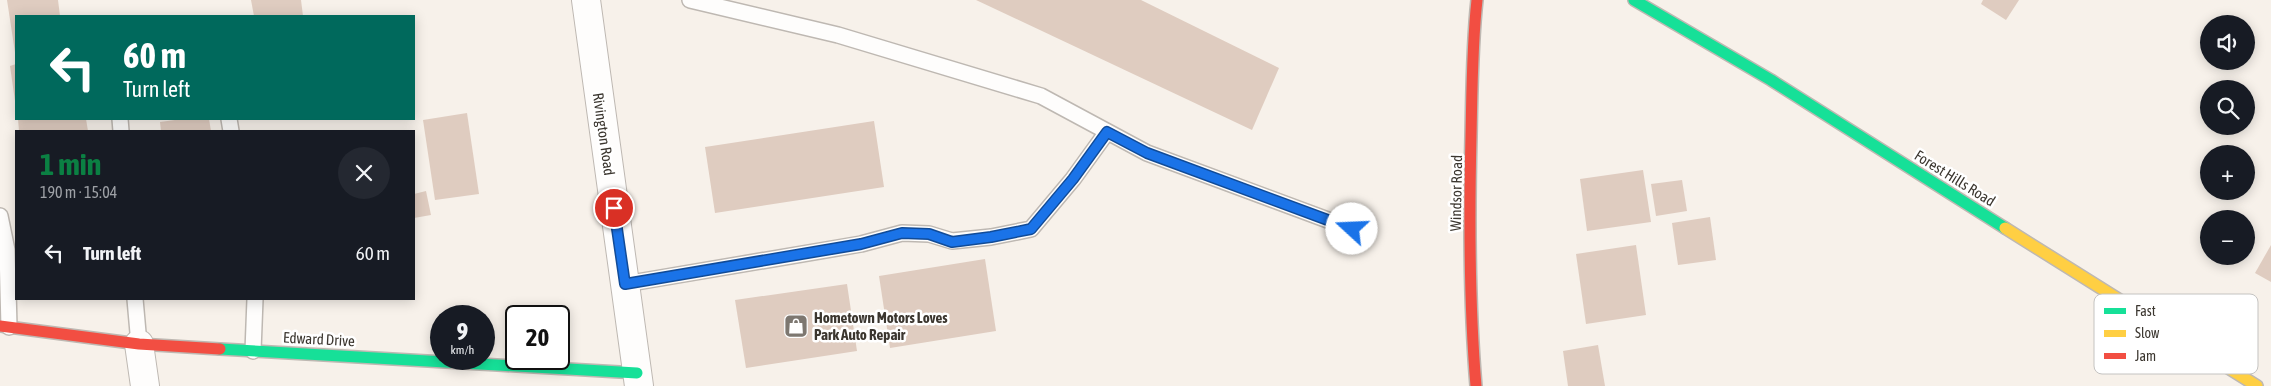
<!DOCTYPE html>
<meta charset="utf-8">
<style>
:root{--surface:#171b24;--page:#242831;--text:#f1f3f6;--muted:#9ea1a6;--accent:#0b8043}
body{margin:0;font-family:"Asap Condensed",sans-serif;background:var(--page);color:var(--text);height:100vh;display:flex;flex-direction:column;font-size:19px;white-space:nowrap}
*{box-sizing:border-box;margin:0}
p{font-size:16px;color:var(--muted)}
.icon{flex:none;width:28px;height:28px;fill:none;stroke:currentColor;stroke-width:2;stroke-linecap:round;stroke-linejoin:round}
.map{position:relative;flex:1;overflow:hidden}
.panel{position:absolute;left:15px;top:130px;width:400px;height:170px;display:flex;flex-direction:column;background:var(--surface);border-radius:0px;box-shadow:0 2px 12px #0003}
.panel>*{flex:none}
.guide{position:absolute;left:15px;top:15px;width:400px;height:105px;border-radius:0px;box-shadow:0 2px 12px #0003;background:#00695c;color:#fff;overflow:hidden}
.buttons{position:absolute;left:2200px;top:15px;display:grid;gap:10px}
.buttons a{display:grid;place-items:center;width:55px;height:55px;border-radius:50%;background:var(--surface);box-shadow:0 2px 12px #0003;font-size:25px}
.speed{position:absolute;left:430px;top:305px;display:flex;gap:10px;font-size:25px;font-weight:700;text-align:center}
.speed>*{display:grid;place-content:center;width:65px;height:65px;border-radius:50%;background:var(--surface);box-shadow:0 2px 12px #0003;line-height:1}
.speed small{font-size:12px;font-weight:400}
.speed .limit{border:2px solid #111;border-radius:8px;background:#fff;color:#111}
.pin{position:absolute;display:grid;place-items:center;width:42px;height:42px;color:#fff;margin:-21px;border:2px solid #fff;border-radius:50%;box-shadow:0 1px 5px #0007}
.me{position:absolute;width:55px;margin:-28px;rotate:290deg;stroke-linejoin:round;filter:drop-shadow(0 0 4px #0008)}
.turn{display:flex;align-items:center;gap:18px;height:105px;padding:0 25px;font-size:22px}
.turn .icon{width:65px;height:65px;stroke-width:2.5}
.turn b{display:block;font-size:35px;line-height:42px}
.round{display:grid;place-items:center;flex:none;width:52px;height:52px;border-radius:26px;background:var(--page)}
.summary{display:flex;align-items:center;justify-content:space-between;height:85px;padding:0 25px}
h1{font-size:30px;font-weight:700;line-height:38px;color:var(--accent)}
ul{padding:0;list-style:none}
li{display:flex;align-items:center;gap:15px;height:75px;padding:0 25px}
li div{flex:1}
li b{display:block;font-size:19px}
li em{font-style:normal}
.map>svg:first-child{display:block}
</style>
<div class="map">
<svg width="2271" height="386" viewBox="0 0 2271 386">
<rect width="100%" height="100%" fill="#f7f1ea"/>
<g fill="#dfccc0">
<polygon points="7,0 58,0 60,16 16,16 16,59"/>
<polygon points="251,0 301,0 303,16 254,16"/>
<polygon points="976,0 1141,0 1279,68 1252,130"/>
<polygon points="1983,0 2019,0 2006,20 1981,4"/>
<polygon points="16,64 16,101 15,101 10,66"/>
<polygon points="467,113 479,194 435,200 423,120"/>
<polygon points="18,119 86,119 88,131 19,131"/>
<polygon points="182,119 209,119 211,131 161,131 160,122"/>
<polygon points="874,121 884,187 715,213 705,147"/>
<polygon points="1643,170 1651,222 1587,231 1580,179"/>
<polygon points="1682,180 1687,211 1656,216 1651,184"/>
<polygon points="426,191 431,215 414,218 414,194"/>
<polygon points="1710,217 1716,260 1678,265 1672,223"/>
<polygon points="1636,245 1646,315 1586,324 1576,254"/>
<polygon points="2271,245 2271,282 2255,273"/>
<polygon points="985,259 996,331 890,348 879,276"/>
<polygon points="847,284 857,351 746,368 735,300"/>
<polygon points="1598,345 1605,386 1568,386 1563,351"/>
</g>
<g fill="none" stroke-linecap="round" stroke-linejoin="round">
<g stroke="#beb8b2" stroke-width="18">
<g id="lane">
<polyline points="690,0 838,35 1041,96 1147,153 1352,229"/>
<polyline points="120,119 121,131"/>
<polyline points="229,119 231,131"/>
<polyline points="0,216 7,250 9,327"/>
<polyline points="625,284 861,244 902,233 929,234 952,241 991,237 1031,229 1073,179 1107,132"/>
<polyline points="135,299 139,344"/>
<polyline points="253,351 255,299"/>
</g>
</g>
<g stroke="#beb8b2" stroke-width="30">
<g id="street">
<polyline points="586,0 639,386"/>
<polyline points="139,344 145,386"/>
</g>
</g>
<g stroke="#beb8b2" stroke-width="14">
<g id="fast">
<polyline points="1634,0 1771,80 2005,228"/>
<polyline points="220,349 637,373"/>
</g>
</g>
<g stroke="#beb8b2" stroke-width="14">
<polyline id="slow" points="2005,228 2257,386"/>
</g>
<g stroke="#beb8b2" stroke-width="14">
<g id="jam">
<polyline points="0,326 139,344 220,349"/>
<path d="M 1476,386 C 1469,303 1469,220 1471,136 C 1472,91 1472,45 1477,0"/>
</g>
</g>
<use href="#lane" stroke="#fefdfc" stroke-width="15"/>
<use href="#street" stroke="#fefdfc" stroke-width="28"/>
<use href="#fast" stroke="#16e098" stroke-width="11"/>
<use href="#slow" stroke="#ffcf43" stroke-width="11"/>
<use href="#jam" stroke="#f24e42" stroke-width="11"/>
</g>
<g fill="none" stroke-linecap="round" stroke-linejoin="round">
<g stroke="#114b97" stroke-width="12">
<polyline id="route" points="614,208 625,284 861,244 902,233 929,234 952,242 991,237 1031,229 1073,179 1107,132 1147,153 1352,229"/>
</g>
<use href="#route" stroke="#1a73e8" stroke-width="9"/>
</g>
<defs>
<g id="shop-square" transform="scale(1.25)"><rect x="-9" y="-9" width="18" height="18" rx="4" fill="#7d7770" stroke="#fff"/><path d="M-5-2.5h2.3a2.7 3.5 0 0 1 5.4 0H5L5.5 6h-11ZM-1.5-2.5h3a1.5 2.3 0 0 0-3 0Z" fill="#fff"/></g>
</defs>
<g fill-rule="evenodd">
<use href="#shop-square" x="796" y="326"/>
</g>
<g text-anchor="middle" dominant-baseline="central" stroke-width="5" stroke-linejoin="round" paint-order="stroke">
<g font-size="15" fill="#3b362f" stroke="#fff">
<text transform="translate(604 134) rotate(82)">Rivington Road</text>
<text transform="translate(1955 178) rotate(32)">Forest Hills Road</text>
<text transform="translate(1456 193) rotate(-89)">Windsor Road</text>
<text transform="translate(319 339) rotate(3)">Edward Drive</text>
</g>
<g font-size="15" font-weight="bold" fill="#3b362f" stroke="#fff" text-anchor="start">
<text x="814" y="317">Hometown Motors Loves<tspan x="814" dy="17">Park Auto Repair</tspan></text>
</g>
</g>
<rect x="2094" y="294" width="164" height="80" rx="8" fill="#fff" stroke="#c4c3c1" stroke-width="1"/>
<rect x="2104" y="308" width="22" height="6" fill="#16e098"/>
<rect x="2104" y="330" width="22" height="7" fill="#ffcf43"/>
<rect x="2104" y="353" width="22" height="6" fill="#f24e42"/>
<g font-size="14" fill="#3b362f">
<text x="2135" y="316">Fast</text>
<text x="2135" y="338">Slow</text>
<text x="2135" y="361">Jam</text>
</g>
</svg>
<div class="buttons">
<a><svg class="icon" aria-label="sound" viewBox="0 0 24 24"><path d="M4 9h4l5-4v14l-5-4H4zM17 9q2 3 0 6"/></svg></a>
<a><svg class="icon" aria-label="search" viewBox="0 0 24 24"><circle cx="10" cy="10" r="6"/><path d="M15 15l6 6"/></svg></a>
<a>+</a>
<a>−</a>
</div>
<div class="speed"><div>9<small>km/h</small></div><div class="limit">20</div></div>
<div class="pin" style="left:614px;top:208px;background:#d93025"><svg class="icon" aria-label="arrive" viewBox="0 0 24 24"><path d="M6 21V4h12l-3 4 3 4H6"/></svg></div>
<svg class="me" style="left:1352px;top:229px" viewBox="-20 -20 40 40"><circle r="19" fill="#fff"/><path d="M0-13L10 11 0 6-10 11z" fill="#1a73e8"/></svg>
<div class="guide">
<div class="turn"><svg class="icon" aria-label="left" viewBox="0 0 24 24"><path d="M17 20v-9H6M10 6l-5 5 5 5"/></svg><div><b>60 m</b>Turn left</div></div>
</div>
<section class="panel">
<div class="summary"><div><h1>1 min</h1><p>190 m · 15:04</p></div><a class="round"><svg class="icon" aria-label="close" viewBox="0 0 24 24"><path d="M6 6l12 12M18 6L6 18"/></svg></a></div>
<ul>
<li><svg class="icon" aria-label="left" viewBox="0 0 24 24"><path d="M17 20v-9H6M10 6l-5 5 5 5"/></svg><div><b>Turn left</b></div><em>60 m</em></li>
</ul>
</section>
</div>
